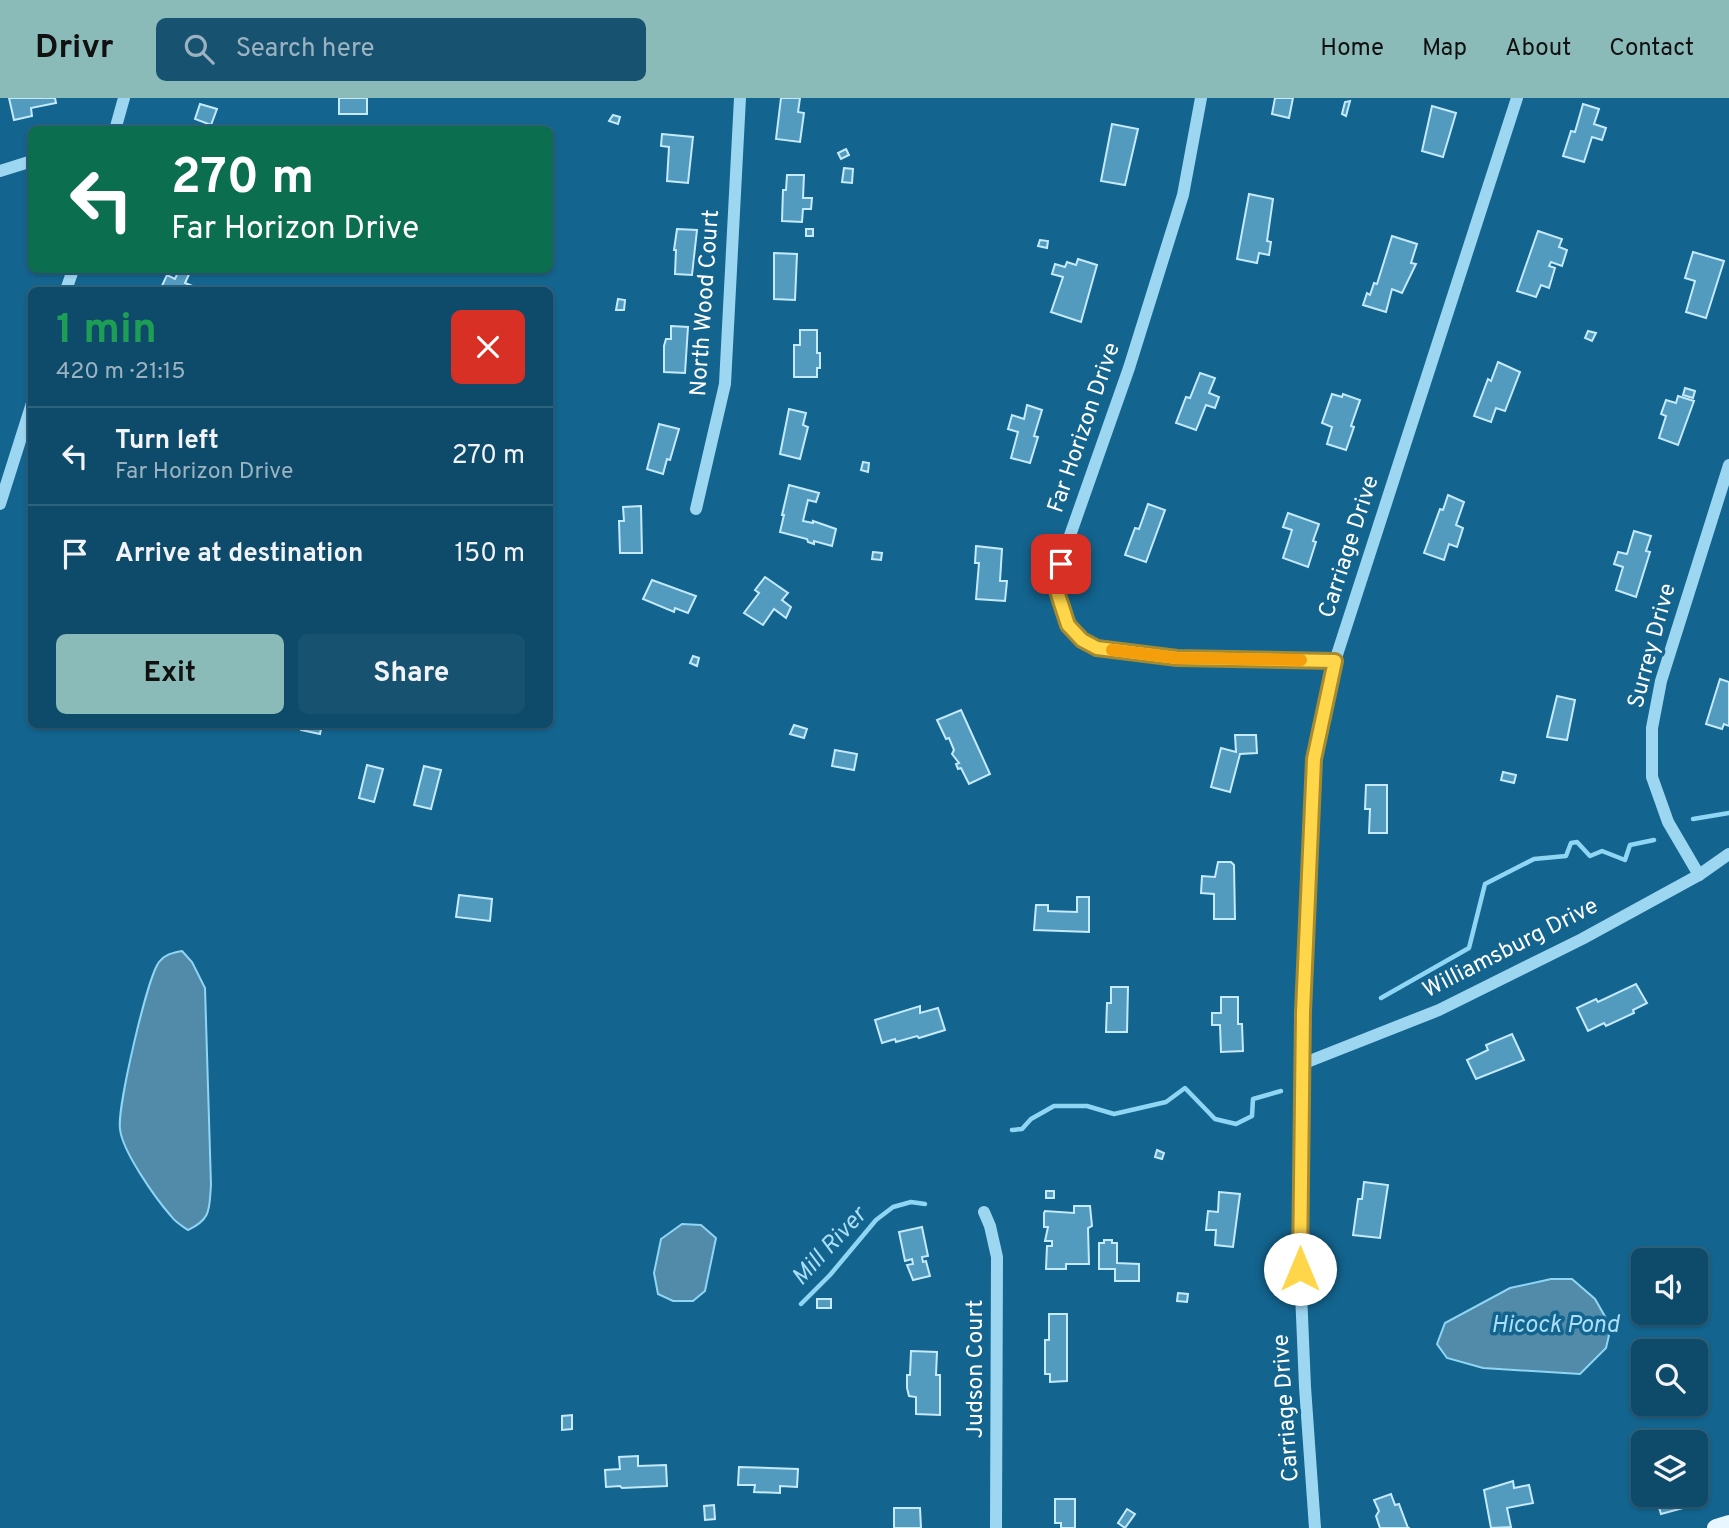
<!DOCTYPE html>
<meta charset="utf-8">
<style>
:root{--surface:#0e4b6a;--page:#175270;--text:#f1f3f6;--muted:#9bb3c1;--line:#2e637e;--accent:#8bbbb9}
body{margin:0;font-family:Overpass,sans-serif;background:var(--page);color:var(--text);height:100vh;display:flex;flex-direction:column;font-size:26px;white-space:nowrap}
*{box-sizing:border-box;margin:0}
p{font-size:23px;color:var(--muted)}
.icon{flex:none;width:38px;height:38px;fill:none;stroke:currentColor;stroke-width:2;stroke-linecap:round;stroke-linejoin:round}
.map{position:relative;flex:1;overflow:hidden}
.side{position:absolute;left:28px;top:189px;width:525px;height:441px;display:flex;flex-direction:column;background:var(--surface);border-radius:10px;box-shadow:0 2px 5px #0004,0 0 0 2px var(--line)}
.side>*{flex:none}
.guide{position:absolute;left:28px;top:28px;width:525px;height:147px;border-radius:10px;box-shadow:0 2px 5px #0004,0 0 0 2px var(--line);background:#0b6e4f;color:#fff;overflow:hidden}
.fabs{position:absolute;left:1631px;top:1150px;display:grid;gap:14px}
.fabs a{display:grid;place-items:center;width:77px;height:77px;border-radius:10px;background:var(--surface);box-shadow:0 2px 5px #0004,0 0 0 2px var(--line);font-size:35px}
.pin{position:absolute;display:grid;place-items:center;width:60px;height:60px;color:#fff;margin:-30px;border-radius:14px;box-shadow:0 4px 10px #0006}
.me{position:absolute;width:77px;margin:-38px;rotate:0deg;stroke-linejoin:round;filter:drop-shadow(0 0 5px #0008)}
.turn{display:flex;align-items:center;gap:24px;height:147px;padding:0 28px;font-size:32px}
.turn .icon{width:91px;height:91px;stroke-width:2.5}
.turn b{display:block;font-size:49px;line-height:60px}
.round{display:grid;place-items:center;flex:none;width:74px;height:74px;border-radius:10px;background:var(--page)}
.summary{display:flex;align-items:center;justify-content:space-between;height:119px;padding:0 28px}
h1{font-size:42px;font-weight:700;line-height:52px;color:#1e9e55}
.action{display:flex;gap:14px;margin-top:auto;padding:14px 28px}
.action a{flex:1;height:80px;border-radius:10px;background:var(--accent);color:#111;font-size:28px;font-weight:700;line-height:80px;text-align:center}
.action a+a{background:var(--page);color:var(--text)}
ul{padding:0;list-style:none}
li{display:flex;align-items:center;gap:21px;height:98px;padding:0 28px;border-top:2px solid var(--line)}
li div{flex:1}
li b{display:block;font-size:26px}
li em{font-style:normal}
header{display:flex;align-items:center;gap:42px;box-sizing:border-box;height:98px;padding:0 35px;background:var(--accent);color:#111}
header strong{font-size:33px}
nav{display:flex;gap:38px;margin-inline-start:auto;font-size:24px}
.search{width:490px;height:63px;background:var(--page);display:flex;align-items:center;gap:18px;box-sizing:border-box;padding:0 24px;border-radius:10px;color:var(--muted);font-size:26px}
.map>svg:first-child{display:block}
</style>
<header>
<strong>Drivr</strong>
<div class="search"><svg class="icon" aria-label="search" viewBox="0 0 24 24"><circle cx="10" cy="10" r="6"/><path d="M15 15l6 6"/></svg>Search here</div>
<nav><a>Home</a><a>Map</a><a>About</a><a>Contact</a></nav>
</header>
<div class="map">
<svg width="1729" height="1430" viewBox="0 0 1729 1430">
<rect width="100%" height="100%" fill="#13648e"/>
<g fill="#528ba9" stroke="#8fd5f4" stroke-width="2">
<path d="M 182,853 L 192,864 L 205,890 L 211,1087 C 209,1110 212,1121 188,1132 C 182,1128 175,1124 171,1118 C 156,1101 122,1053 120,1031 C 117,1010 147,880 159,864 C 165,856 173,855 182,853 Z"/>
<polygon points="682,1126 701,1127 716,1140 705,1193 693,1203 673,1203 658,1196 654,1175 661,1141"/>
<polygon points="1551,1181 1572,1181 1595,1201 1611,1229 1606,1250 1580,1276 1483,1270 1447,1260 1437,1246 1445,1225 1510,1190"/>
</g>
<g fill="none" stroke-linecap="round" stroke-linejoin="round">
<g stroke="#8fd5f4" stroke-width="4.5">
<polyline points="1693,721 1729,715"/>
<polyline points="1381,900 1469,850 1485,786 1534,761 1566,758 1571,745 1577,744 1590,758 1602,753 1625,762 1630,747 1654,742"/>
<polyline points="1012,1032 1022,1031 1031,1021 1054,1008 1087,1008 1114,1016 1166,1004 1185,990 1215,1021 1236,1026 1252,1018 1253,1001 1281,993"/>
<polyline points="801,1206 830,1177 876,1122 893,1109 911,1104 925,1106"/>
</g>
</g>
<g fill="#529bbf" stroke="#c4eafc" stroke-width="2">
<polygon points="9,0 55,0 56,5 31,10 32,18 14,22"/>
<rect x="339" y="0" width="28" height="16"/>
<polygon points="781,0 800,0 798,14 804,15 800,44 776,41"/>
<polygon points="1275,0 1293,0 1289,20 1272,16"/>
<polygon points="1350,3 1346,18 1342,16 1345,4"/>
<polygon points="200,6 217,11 211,27 195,21"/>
<polygon points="1583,6 1599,11 1594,26 1606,30 1602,42 1592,39 1584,64 1563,58 1571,33 1575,34"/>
<polygon points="1432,8 1456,15 1443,59 1422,53"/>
<polygon points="613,17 620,19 618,26 609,23"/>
<polygon points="1112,26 1138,31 1125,87 1101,83"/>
<polygon points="662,36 693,39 688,85 667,83 669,49 661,48"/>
<polygon points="846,51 849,57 841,61 838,55"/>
<polygon points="844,70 853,71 852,85 842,84"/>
<polygon points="787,77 804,77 803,100 812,100 811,111 803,111 802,124 782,123 783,92 786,92"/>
<polygon points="1249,96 1273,101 1267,143 1271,144 1269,157 1259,155 1257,165 1237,161"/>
<polygon points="677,131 697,132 692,177 675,176 676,152 674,152"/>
<rect x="806" y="131" width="7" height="7"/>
<polygon points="1538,133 1562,141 1559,149 1567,152 1562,168 1551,164 1549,168 1555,170 1549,190 1541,187 1536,199 1517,193"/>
<polygon points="1392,138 1417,146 1411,165 1416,166 1402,195 1392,191 1386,214 1363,207 1367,195 1370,197 1374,185 1377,186"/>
<polygon points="1040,142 1048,143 1047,150 1038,148"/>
<polygon points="1693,154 1724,163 1706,220 1686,214 1695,183 1685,180"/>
<polygon points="774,155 797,156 795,202 774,201"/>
<polygon points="1078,161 1097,167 1081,224 1051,214 1063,179 1052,176 1055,166 1065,169 1067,164 1076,167"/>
<polygon points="179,172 191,172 185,185 195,189 193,192 160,192 167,177 175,181"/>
<polygon points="618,201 625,202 624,212 616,212"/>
<polygon points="671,228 688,229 685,275 664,274 664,248 666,241 671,241"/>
<polygon points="800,232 817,232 817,255 820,255 820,270 817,270 817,279 794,279 794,247 800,247"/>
<polygon points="1588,233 1596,235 1592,243 1585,240"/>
<polygon points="1498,264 1520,274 1505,313 1496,310 1491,324 1474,318 1488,281 1491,283"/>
<polygon points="1200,275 1215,280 1209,295 1219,299 1215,310 1206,307 1196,332 1176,325 1186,299 1190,300"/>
<polygon points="1685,290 1695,293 1693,300 1683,297"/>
<polygon points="1332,296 1342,299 1343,296 1360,302 1351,328 1354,329 1346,352 1327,346 1332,329 1322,325"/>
<polygon points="1678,298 1694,303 1678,347 1659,340 1666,318 1661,316 1666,302 1676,305"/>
<polygon points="1027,307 1042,312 1034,338 1038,339 1030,365 1011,360 1018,334 1008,331 1012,317 1024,321"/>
<polygon points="789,311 806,315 803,327 808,329 800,361 780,356"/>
<polygon points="659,326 679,331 670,362 667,361 663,376 647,371"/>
<polygon points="863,364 869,365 868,374 861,372"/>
<polygon points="789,387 819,395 816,404 808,402 803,423 813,425 813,423 836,431 832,448 814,443 814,446 808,444 807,441 780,434 784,417 782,417"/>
<polygon points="1448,397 1464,404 1456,427 1463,430 1457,449 1449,446 1444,462 1424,455 1440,411 1443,412"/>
<polygon points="1148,406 1165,412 1146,464 1125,457 1135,430 1139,431"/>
<polygon points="641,408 642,455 620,455 619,423 624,423 623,409"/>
<polygon points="1288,415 1319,426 1313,443 1316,444 1308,469 1283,460 1292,432 1283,429"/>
<polygon points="1634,433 1651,438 1646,453 1650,454 1636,499 1616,492 1623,469 1614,466 1618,454 1627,456"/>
<polygon points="976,448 1002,451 1000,483 1007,483 1005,503 976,501 979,465 975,465"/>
<polygon points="873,454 882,455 881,462 872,461"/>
<polygon points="765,479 788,495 782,502 791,509 786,520 774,511 763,527 744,515 759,495 755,492"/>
<polygon points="652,482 696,498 688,515 675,510 674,514 643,501"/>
<polygon points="693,558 699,560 697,568 690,565"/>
<polygon points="1720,581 1729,584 1729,628 1724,626 1722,631 1706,626"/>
<polygon points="1557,598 1575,602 1567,642 1547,639"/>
<polygon points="961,612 990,676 969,686 961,670 958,671 956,666 959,665 952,656 954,652 949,640 946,641 937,622"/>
<polygon points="302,626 322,626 320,636 301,632"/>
<polygon points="794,627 807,631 804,640 790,636"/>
<polygon points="1235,637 1256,637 1257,655 1240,656 1230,694 1211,689 1221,650 1236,654"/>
<polygon points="835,652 857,656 854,672 832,668"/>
<polygon points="367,667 383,671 374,704 359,700"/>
<polygon points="424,668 441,672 431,711 414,707"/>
<polygon points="1503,674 1516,677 1514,685 1501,682"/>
<polygon points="1366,687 1387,687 1387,735 1369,735 1370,711 1365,711"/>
<polygon points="1218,764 1231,764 1234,767 1235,821 1214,821 1214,796 1201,795 1202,778 1215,779"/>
<polygon points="459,797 492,801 490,823 456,819"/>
<polygon points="1077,799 1089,799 1089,834 1034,832 1036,807 1048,807 1048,813 1077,814"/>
<polygon points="1636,886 1647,905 1633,912 1634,915 1606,928 1604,925 1588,933 1577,910 1596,901 1598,904"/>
<polygon points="1111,889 1128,889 1127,934 1106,934 1107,905 1111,905"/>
<polygon points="1221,899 1238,899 1238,926 1242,926 1243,953 1221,954 1220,927 1212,927 1212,915 1221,915"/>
<polygon points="920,908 920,915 938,910 945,932 919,940 917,938 896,944 895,941 882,945 875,922"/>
<polygon points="1512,936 1524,962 1476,981 1467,962 1488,952 1486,947"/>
<polygon points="1157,1052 1164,1055 1162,1061 1155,1059"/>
<polygon points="1364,1084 1388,1087 1380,1140 1353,1137 1358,1101 1362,1101"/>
<rect x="1046" y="1093" width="8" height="7"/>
<polygon points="1219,1094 1240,1096 1233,1149 1215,1147 1216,1132 1206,1132 1208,1113 1218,1114"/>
<polygon points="1074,1108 1090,1108 1092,1128 1088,1130 1089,1166 1066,1166 1066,1171 1046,1171 1047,1148 1052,1148 1052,1143 1045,1143 1048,1129 1044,1129 1044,1115 1045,1113 1074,1115"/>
<polygon points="922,1129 928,1158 922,1159 923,1164 926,1163 930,1178 913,1182 907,1167 913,1166 912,1161 905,1163 899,1134"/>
<polygon points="1104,1142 1112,1142 1112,1145 1117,1145 1117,1165 1139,1166 1139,1183 1115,1183 1115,1171 1099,1171 1099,1145 1104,1145"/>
<polygon points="1178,1195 1188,1196 1187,1204 1177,1203"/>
<rect x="817" y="1201" width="14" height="9"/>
<polygon points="1049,1216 1067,1216 1067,1283 1050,1284 1050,1276 1045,1276 1045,1242 1049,1242"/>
<polygon points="911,1253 937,1254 936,1277 940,1277 940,1317 916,1316 916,1299 909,1298 907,1290 907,1277 910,1277"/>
<polygon points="572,1317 572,1331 562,1332 562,1318"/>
<polygon points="1659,1336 1664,1337 1664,1344 1643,1344 1642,1350 1641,1340"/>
<polygon points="638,1358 638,1368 666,1367 667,1388 622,1390 620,1388 606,1389 605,1372 620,1371 619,1359"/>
<polygon points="739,1369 798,1371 797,1389 780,1388 780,1395 754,1394 755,1387 738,1387"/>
<polygon points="1513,1383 1514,1390 1529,1387 1533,1405 1507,1410 1511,1429 1491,1430 1484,1392"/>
<polygon points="1391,1396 1395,1407 1399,1406 1408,1430 1410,1430 1380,1430 1376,1418 1379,1413 1374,1402"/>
<polygon points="1655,1396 1679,1396 1683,1410 1661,1416"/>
<polygon points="1055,1401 1075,1401 1075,1430 1061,1430 1061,1425 1055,1425"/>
<polygon points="714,1407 715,1421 705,1422 704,1408"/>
<polygon points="894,1410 920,1410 921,1430 894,1430"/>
<polygon points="1127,1411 1135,1416 1125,1430 1118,1425"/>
</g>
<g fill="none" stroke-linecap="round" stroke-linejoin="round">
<g stroke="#9dd6f1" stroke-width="12">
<polyline points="1201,0 1183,97 1129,270 1067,446 1055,487 1068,527 1082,542 1097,550 1177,560 1335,563"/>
<polyline points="115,32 124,0"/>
<polyline points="0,73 32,63"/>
<polyline points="66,192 73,172"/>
<polyline points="0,406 32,305"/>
<polyline points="696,411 725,286 740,0"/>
<polyline points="1699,777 1668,724 1652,679 1652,630 1661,583 1729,367"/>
<polyline points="1302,966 1439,912 1582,841 1699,777 1729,756"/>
<polyline points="984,1114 990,1128 997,1159 996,1430"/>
<polyline points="1315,1430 1305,1289 1300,1171 1306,811 1314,661 1335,563 1517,0"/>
</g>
<polyline stroke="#e7f6ff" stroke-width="18" points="1716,1430 1729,1426"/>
</g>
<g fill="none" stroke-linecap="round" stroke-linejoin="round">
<g stroke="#a68a30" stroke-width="18">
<polyline id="route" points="1061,466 1055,487 1068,527 1082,542 1097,550 1177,560 1335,563 1314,661 1303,914 1300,1171"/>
</g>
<use href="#route" stroke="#ffd54a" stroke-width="12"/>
<polyline stroke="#f59e0b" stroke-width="12" points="1112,552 1177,560 1301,562"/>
</g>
<g text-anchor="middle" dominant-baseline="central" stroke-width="7" stroke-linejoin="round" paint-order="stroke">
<g font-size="23" fill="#fff" stroke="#13648e">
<text transform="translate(706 205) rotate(-86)">North Wood Court</text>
<text transform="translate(1085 330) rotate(-71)">Far Horizon Drive</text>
<text transform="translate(1350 449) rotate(-72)">Carriage Drive</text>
<text transform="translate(1653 548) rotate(-75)">Surrey Drive</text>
<text transform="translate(1511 851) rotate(-27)">Williamsburg Drive</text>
<text transform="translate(976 1271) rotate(-90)">Judson Court</text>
<text transform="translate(1287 1310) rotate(-94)">Carriage Drive</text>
</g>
<g font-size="24" font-style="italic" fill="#a9dff8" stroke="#13648e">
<text transform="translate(830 1149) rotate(-47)">Mill River</text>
<text x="1555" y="1228">Hicock Pond</text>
</g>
</g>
</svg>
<div class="fabs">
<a><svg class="icon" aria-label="sound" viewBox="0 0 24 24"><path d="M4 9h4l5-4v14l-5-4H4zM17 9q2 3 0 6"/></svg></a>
<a><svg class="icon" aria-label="search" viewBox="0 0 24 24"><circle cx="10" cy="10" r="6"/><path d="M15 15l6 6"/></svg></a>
<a><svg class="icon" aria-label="layers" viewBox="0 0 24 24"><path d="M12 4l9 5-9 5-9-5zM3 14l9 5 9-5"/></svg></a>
</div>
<div class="pin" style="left:1061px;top:466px;background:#d93025"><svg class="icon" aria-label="arrive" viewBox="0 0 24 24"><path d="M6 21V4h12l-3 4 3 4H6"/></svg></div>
<svg class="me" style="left:1300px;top:1171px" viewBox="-20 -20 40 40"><circle r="19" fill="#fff"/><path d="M0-13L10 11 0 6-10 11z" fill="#ffd54a"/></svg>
<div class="guide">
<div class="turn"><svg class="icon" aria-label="left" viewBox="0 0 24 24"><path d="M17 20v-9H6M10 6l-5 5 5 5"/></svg><div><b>270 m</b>Far Horizon Drive</div></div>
</div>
<section class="side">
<div class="summary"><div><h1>1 min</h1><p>420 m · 21:15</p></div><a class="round" style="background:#d93025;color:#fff"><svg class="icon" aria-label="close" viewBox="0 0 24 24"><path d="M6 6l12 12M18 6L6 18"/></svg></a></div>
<ul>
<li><svg class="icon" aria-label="left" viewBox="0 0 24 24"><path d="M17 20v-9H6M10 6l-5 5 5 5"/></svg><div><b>Turn left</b><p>Far Horizon Drive</p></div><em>270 m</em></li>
<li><svg class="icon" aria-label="arrive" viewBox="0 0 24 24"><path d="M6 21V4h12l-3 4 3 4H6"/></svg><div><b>Arrive at destination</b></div><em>150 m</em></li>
</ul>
<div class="action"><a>Exit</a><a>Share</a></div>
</section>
</div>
